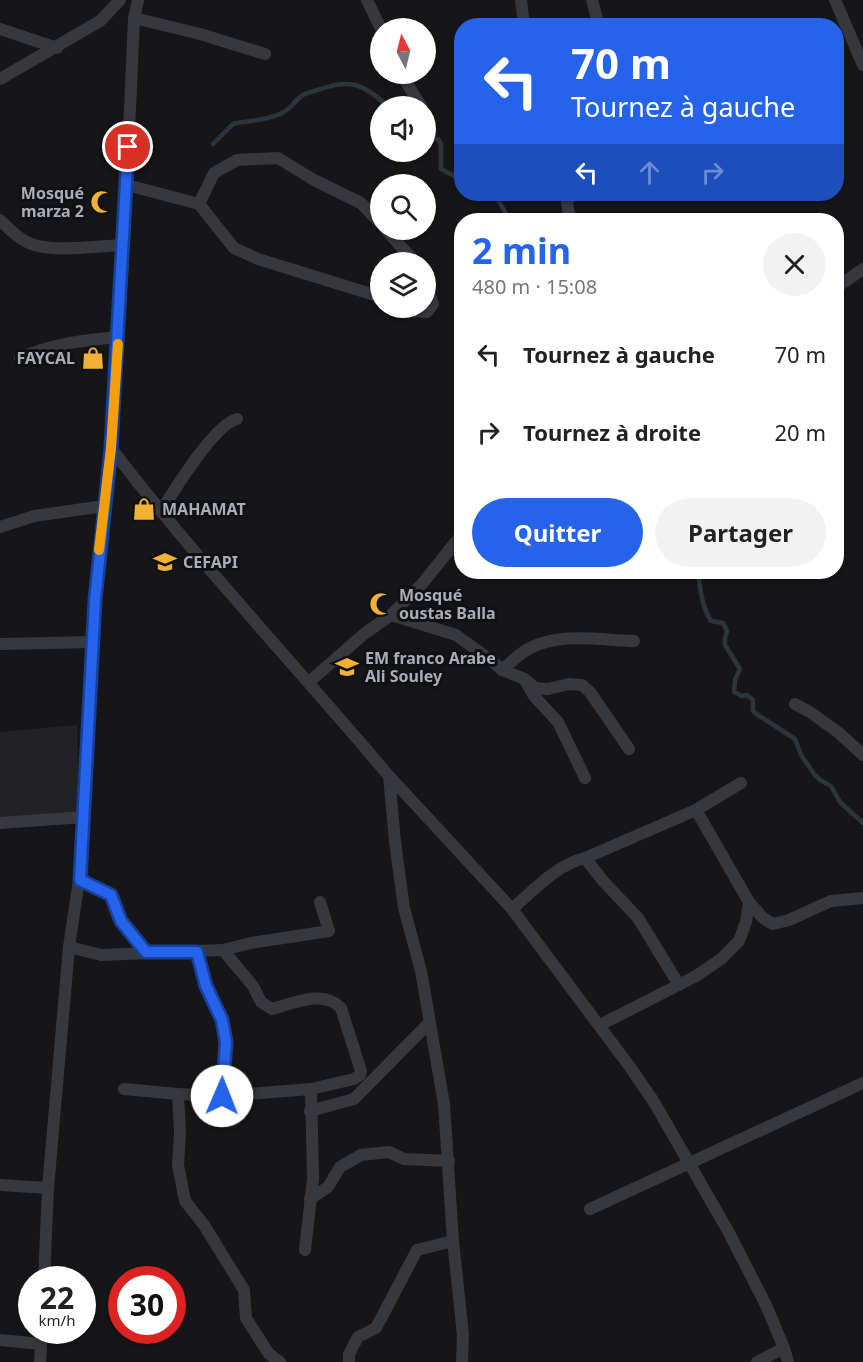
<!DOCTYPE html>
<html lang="fr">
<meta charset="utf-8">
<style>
:root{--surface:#fff;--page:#f2f2f2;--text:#222;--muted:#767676;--accent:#2563eb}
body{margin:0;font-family:"Noto Sans",sans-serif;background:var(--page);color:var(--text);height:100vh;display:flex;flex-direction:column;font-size:22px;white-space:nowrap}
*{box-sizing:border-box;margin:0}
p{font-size:20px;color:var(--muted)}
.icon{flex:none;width:33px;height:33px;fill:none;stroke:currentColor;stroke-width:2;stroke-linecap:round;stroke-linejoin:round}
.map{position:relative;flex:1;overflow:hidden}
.side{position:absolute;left:454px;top:213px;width:390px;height:366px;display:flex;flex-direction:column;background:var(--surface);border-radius:24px;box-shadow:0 2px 4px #0004}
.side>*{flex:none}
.guide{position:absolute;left:454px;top:18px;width:390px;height:183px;border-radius:24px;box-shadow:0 2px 4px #0004;background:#2563eb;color:#fff;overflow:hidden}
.needle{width:39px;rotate:353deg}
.tools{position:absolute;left:370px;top:18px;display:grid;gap:12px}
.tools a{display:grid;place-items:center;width:66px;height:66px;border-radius:50%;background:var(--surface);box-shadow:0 2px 4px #0004;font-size:30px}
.speed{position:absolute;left:18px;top:1266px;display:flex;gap:12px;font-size:30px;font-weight:700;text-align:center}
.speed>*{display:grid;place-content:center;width:78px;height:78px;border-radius:50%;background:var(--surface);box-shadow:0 2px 4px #0004;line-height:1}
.speed small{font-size:15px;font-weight:400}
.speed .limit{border:9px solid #d22;background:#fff;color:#111}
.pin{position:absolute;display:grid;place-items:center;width:51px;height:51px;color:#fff;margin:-26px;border:3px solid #fff;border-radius:50%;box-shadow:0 2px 6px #0007}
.me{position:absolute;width:66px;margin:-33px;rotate:1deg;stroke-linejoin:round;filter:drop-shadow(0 0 4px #0008)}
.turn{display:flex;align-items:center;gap:21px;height:126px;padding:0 18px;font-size:27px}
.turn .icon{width:78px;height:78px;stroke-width:2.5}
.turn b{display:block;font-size:42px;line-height:51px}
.lanes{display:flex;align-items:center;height:57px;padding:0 18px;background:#0003;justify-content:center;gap:30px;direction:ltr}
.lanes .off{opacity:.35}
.round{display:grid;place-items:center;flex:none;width:63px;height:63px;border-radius:32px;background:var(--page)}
.overview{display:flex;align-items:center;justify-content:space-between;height:102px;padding:0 18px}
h1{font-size:36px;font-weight:700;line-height:45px;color:var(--accent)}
.cta{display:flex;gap:12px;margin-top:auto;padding:12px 18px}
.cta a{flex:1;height:69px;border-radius:36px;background:var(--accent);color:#fff;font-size:24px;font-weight:700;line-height:69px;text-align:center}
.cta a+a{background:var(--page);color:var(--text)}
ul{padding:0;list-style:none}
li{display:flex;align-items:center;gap:18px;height:78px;padding:0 18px}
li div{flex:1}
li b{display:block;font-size:22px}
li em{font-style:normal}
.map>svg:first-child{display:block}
</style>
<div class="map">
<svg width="863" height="1362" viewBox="0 0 863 1362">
<rect width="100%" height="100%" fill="#161618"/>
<polygon fill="#222225" points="77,725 79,814 0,819 0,732"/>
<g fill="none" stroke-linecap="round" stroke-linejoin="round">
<g stroke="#2c353c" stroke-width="4.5">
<polyline points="426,139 438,139 441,144 441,169 462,180"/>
<path d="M 213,144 L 233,124 C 250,120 267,121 282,113 C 291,109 295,100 303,95 C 309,92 315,91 321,89 C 350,78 366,85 387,106"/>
<polyline points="495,194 509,220"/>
<path d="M 698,572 C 700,588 702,607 711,621 L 723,623 L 727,631 L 725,638 L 725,645 L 740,669 L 735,680 L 734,692 L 742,696 L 747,695 L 753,700 L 753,711 L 755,713 L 795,739 L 801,755 L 814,774 L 820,780 L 831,786 L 840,802 L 863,823"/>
</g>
<g stroke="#37383d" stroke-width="12">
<polyline points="367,0 381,29"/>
<polyline points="521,0 524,26"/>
<polyline points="592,0 599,26"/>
<polyline points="835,0 863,65"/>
<polyline points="134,18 200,34 265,54"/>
<polyline points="0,29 57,48"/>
<polyline points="401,74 421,106"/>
<polyline points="0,79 100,21 120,0"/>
<polyline points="127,185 199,204 234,248 258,259 381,297"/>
<polyline points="199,204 214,173 237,160 278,158 314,180 361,203 381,224"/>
<path d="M 0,220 C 9,229 21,241 34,245 C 56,252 100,246 124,245"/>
<polyline points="570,220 567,203 570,196 576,194"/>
<polyline points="386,230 415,262"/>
<polyline points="837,287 863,269"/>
<polyline points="406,308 412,311 427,312 433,304 426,283"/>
<path d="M 20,358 C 52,344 83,340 118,337"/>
<path d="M 111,448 C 198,562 297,667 389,776"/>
<path d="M 161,512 C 174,490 215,424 237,419"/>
<polyline points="0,527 34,516 104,506"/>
<polyline points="391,615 422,584 462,534"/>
<polyline points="0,644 93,642"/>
<path d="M 502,670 C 510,663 518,655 528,649 C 559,632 599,640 634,641"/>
<polyline points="309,682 364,634 391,615 456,635 492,661 502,670 525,679 535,688 548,689 569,684 582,685 590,692 629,749"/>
<polyline points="526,682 534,696 558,722 585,778"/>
<polyline points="795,704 810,712 839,733 863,755"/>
<polyline points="0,823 84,817"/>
<polyline points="585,858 604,882 638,918 679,985"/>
<polyline points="79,880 111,895 121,921 146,952"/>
<polyline points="749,902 763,918 773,924 789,920 831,901 863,898"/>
<path d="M 512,909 C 534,890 556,865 585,858 L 696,810 L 741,783"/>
<path d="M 69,947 L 101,955 L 223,950 L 253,986 L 261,1002 L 272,1009 C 294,1003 324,989 341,1008 L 361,1071 L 360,1075 L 354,1079 L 311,1089 L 222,1096 L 178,1094 L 124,1089"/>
<polyline points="223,950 251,943 329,931 320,902"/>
<polyline points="197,952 206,986 222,1020 226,1043 222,1096"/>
<polyline points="600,1025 696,976 721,959 739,941 746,922 749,902 696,810"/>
<polyline points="178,1094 180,1132 178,1165 185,1201 204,1225 244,1290 246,1318 269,1354 280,1362"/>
<polyline points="310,1111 354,1099 429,1023"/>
<polyline points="0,1185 48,1188"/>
<polyline points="310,1199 328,1187 340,1167 361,1155 389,1152 404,1159 449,1161"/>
<polyline points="590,1209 863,1083"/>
<polyline points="305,1250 313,1179 311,1089"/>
<polyline points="44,1280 48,1188 69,947 79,880 97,579 111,448 124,245 134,18 138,0"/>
<polyline points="0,1340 41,1344"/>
<polyline points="40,1362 42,1330"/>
<polyline points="349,1362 349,1354 358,1337 376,1328 417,1250 453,1241"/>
<polyline points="462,1362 463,1335 453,1241 444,1104 421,971 404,908 395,842 389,776 512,909 630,1067 654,1102 728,1231 766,1305 784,1348 788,1362"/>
<polyline points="757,1362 784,1348"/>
</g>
</g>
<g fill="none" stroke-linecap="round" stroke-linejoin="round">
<g stroke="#184099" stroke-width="15">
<polyline id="route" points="128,147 111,448 95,600 80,880 111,895 121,921 146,952 197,952 206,986 222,1020 226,1042 222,1096"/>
</g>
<use href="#route" stroke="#2563eb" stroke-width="10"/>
<polyline stroke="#f59e0b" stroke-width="10" points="99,550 111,448 118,344"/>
</g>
<defs>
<g id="mosque-bare" transform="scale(1.8)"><path d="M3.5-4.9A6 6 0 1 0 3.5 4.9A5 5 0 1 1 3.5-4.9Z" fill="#f2b134" stroke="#111113" stroke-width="2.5" paint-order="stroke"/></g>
<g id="shop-bare" transform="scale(1.8)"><path d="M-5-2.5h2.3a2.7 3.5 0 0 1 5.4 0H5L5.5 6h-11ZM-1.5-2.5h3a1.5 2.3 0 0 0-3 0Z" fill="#f2b134" stroke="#111113" stroke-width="2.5" paint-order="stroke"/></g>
<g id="university-bare" transform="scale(1.8)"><path d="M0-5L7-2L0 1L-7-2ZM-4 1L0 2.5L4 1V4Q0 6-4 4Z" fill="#f2b134" stroke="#111113" stroke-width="2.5" paint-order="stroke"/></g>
<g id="school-bare" transform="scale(1.8)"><path d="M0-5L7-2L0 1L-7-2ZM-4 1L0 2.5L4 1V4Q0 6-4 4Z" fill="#f2b134" stroke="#111113" stroke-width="2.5" paint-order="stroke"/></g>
</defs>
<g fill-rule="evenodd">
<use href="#mosque-bare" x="102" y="202"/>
<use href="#shop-bare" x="93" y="358"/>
<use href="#shop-bare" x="144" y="509"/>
<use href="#university-bare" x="165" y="562"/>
<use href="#mosque-bare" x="381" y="604"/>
<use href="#school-bare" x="347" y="667"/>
</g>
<g text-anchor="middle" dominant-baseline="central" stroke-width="6" stroke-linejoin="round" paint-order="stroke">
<g font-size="16" font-weight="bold" fill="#a8adb8" stroke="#111113" text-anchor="start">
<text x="84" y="193" text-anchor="end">Mosqué<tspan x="84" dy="18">marza 2</tspan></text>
<text x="75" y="358" text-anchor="end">FAYCAL</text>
<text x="162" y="509">MAHAMAT</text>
<text x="183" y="562">CEFAPI</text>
<text x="399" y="595">Mosqué<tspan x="399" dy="18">oustas Balla</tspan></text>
<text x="365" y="658">EM franco Arabe<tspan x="365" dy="18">Ali Souley</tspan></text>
</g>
</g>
</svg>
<div class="tools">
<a><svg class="needle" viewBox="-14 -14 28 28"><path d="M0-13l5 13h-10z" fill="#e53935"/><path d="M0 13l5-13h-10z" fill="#767676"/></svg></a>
<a><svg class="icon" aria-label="sound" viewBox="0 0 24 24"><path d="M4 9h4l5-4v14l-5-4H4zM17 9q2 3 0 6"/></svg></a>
<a><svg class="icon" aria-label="search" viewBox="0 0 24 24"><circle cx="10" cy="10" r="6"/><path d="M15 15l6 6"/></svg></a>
<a><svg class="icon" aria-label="layers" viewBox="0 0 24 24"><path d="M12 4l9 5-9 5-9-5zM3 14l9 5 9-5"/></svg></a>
</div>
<div class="speed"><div>22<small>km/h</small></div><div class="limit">30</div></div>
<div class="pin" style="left:128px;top:147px;background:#d93025"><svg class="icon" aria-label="arrive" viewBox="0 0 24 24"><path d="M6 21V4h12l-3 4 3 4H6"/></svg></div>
<svg class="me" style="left:222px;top:1096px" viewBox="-20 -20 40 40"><circle r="19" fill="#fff"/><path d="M0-13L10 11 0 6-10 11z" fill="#2563eb"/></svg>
<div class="guide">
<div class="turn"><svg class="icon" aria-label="left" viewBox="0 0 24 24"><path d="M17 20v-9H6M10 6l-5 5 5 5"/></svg><div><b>70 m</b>Tournez à gauche</div></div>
<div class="lanes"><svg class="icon" aria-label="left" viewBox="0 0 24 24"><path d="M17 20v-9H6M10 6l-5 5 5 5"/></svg><svg class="icon off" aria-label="ahead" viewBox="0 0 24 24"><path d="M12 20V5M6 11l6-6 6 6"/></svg><svg class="icon off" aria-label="right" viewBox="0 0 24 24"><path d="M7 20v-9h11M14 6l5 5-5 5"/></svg></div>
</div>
<section class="side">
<div class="overview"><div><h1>2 min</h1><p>480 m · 15:08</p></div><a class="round"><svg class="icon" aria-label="close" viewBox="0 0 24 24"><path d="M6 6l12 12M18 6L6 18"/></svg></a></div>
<ul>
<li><svg class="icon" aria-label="left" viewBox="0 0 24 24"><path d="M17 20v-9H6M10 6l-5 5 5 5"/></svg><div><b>Tournez à gauche</b></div><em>70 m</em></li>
<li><svg class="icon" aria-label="right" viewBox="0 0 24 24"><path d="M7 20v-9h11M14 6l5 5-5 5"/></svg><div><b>Tournez à droite</b></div><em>20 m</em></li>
</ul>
<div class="cta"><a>Quitter</a><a>Partager</a></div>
</section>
</div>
